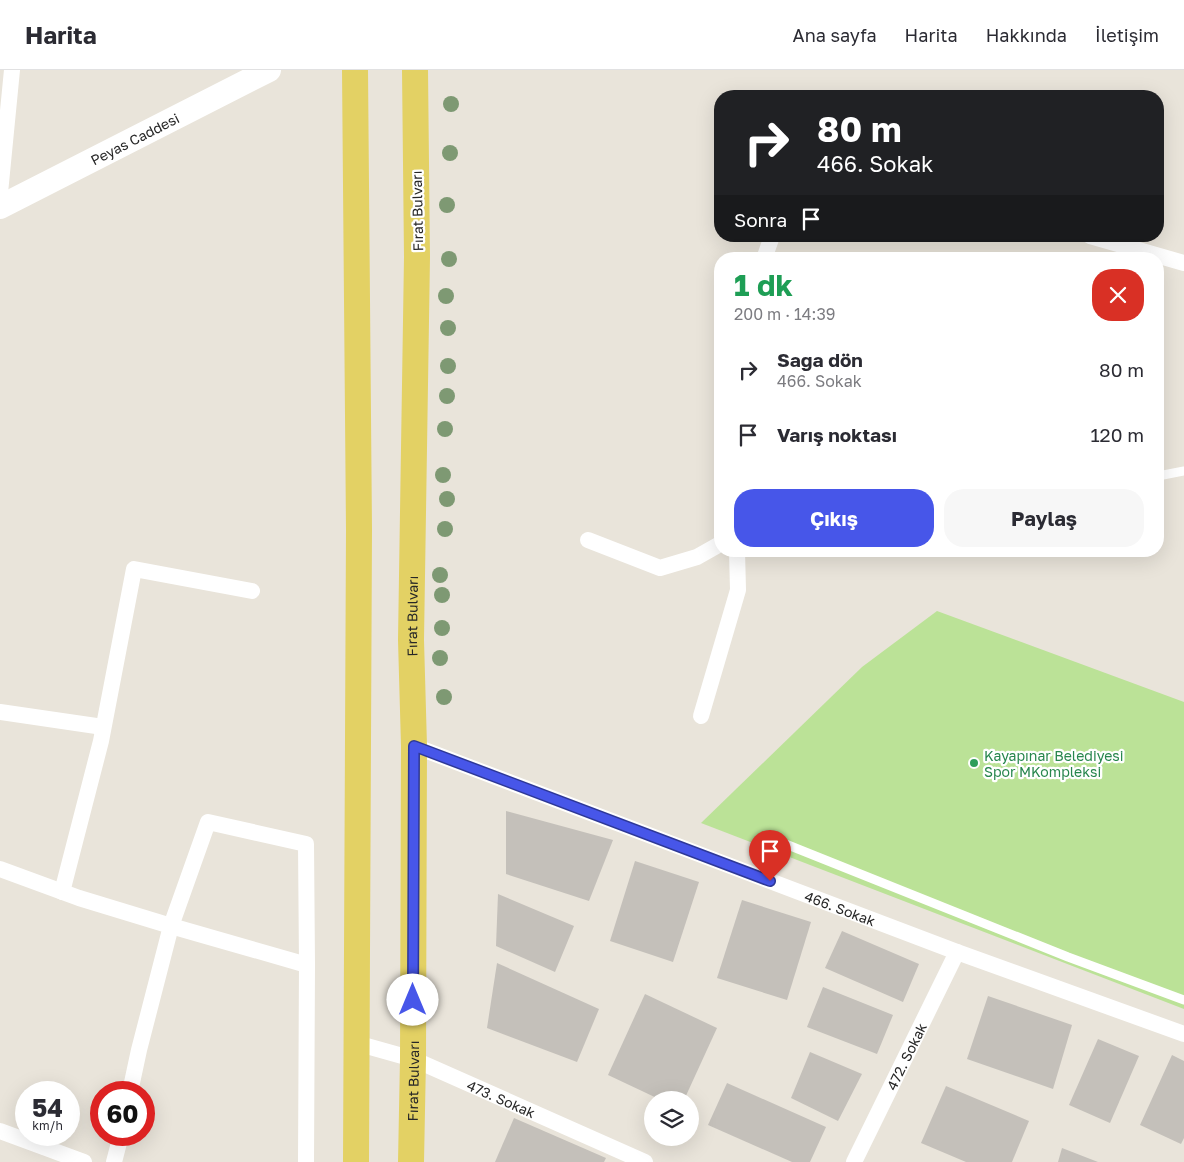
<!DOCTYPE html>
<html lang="tr">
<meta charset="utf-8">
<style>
:root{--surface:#fff;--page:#f7f7f7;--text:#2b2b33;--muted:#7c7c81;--line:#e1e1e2;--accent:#4756e9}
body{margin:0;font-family:"Golos Text",sans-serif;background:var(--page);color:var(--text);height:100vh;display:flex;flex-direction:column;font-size:19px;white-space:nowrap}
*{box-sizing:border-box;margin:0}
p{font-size:16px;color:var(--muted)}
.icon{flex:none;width:28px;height:28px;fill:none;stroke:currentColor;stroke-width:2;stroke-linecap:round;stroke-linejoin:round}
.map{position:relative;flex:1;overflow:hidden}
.details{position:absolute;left:714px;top:182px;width:450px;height:305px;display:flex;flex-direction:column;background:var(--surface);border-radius:20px;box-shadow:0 5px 20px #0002}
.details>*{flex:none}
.guide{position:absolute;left:714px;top:20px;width:450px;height:152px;border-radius:20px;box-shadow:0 5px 20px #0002;background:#202124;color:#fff;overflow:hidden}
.tools{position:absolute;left:644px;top:1021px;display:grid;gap:10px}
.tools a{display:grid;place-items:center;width:55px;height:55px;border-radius:50%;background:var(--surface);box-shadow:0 5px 20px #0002;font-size:25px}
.speed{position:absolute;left:15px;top:1011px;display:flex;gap:10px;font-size:25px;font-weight:700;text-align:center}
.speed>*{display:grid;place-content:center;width:65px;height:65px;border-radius:50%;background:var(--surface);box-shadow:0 5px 20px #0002;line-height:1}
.speed small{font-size:12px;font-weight:400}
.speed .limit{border:8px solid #d22;background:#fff;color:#111}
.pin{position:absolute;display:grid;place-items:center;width:42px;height:42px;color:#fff;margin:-51px -21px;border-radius:50% 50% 50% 0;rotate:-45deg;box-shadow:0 0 5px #0007}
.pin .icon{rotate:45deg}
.me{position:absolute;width:55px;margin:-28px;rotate:0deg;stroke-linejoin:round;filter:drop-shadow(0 0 4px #0008)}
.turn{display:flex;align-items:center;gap:18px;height:105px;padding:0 20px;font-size:22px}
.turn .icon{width:65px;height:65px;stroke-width:2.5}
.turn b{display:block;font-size:35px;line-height:42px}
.then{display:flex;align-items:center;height:48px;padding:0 20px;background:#0003;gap:10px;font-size:19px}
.round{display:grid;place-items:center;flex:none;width:52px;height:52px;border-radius:20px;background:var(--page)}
.head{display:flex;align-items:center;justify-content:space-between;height:85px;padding:0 20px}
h1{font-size:30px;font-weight:700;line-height:38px;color:#1e9e55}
.primary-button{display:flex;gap:10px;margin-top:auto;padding:10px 20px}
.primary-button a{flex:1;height:58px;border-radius:20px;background:var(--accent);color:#fff;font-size:20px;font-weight:700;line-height:58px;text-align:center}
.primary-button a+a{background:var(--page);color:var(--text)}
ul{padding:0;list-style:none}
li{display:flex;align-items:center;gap:15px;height:65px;padding:0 20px}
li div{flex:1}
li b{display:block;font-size:19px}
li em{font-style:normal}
header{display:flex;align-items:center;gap:30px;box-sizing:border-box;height:70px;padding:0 25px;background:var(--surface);border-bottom:1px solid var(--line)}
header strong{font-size:24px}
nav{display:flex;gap:28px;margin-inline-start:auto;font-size:18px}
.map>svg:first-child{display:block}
</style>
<header>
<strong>Harita</strong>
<nav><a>Ana sayfa</a><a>Harita</a><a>Hakkında</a><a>İletişim</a></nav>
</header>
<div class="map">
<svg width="1184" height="1092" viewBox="0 0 1184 1092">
<rect width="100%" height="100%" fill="#e9e4da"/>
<polygon fill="#bbe297" points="937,541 1184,632 1184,939 701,753 862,597"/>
<g fill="#c4c0ba">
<polygon points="506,741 613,770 589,831 506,804"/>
<polygon points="635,791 699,812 673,892 610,871"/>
<polygon points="498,824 574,856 555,902 496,876"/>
<polygon points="742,830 811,852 787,930 717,908"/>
<polygon points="842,861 919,894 903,932 825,898"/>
<polygon points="497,893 599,939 577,992 487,958"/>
<polygon points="823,917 893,945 877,984 807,957"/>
<polygon points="645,924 717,958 684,1030 661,1030 608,1005"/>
<polygon points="988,926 1072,955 1053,1019 967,989"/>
<polygon points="1098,969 1139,986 1110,1053 1069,1035"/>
<polygon points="810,982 862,1004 838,1051 791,1028"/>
<polygon points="1172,985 1184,991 1184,1068 1181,1074 1140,1055"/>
<polygon points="727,1013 826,1057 810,1092 792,1092 708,1055"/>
<polygon points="946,1016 1029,1051 1012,1092 966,1092 921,1073"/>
<polygon points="514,1048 606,1088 604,1092 495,1092"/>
<polygon points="1062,1078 1098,1092 1058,1092"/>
</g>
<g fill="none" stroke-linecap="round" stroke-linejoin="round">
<g stroke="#fff" stroke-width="9">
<polyline points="1158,406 1184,401"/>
<polyline points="773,769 1068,887 1184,930"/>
</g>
<g stroke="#fff" stroke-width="16">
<polyline points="0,123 12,0"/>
<polyline points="1090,166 1184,193"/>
<polyline points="764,189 772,166"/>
<polyline points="588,470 660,498 697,487 720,474"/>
<polyline points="0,642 103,657"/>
<polyline points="701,646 738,520 737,481"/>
<path id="s1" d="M 414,676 L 957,882 L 1184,964"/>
<polyline points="0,799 79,828 171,856 307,895"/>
<polyline points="62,822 101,671 134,499 252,521"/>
<path id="s2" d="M 356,973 L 413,989 L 645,1092"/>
<polyline points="130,1022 139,980 171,856 208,752 306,774 307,895 306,1092"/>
<polyline points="0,1061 84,1092"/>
<polyline points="114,1092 121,1065"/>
<path id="s3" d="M 854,1092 L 957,882"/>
</g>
<path stroke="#fff" stroke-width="24" id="s4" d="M 0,137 L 269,0"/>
<g stroke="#e3d164" stroke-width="26">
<polyline points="355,0 359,460 356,1092"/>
<path id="s5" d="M 411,1092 L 413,989 L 414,676 L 411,570 L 417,187 L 415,0"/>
</g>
</g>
<g fill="#7e9973">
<circle cx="451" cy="34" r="8"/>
<circle cx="450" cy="83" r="8"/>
<circle cx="447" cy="135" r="8"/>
<circle cx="449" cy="189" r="8"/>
<circle cx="446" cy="226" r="8"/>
<circle cx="448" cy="258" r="8"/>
<circle cx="448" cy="296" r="8"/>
<circle cx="447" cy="326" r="8"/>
<circle cx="445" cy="359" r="8"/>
<circle cx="443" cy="405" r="8"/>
<circle cx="447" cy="429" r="8"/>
<circle cx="445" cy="459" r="8"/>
<circle cx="440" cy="505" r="8"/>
<circle cx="442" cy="525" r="8"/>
<circle cx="442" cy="558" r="8"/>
<circle cx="440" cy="588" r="8"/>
<circle cx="444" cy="627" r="8"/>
</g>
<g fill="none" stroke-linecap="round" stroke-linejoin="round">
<g stroke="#2e3897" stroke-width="12">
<polyline id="route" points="413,930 414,676 770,811"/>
</g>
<use href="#route" stroke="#4756e9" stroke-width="9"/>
</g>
<circle fill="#2e9e5b" stroke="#fff" stroke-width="2" cx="974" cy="693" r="5"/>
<g text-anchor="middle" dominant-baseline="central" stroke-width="4.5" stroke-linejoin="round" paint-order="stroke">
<g font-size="14" fill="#272727" stroke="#fff">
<text stroke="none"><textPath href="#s4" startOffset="151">Peyas Caddesi</textPath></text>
<text transform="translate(417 141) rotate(-91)">Fırat Bulvarı</text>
<text stroke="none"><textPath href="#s5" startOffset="546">Fırat Bulvarı</textPath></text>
<text stroke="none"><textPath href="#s1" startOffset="456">466. Sokak</textPath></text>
<text stroke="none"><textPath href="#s3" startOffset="118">472. Sokak</textPath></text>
<text stroke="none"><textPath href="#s5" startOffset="81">Fırat Bulvarı</textPath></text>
<text stroke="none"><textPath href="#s2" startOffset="156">473. Sokak</textPath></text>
</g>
<g font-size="14" fill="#27864d" stroke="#fff" text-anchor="start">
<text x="984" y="685">Kayapınar Belediyesi<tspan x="984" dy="16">Spor MKompleksi</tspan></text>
</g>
</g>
</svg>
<div class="tools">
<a><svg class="icon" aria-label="layers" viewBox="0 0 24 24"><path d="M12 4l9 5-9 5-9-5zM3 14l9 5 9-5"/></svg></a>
</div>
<div class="speed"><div>54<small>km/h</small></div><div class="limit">60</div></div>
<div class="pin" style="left:770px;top:811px;background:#d93025"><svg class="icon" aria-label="arrive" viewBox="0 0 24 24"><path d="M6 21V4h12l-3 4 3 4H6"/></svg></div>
<svg class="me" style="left:413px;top:930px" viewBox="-20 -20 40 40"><circle r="19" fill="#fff"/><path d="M0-13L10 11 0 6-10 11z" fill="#4756e9"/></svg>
<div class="guide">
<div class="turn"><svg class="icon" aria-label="right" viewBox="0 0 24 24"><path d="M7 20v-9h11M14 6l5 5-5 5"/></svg><div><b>80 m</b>466. Sokak</div></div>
<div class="then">Sonra<svg class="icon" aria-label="arrive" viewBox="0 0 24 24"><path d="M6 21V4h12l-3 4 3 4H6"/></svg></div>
</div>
<section class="details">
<div class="head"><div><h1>1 dk</h1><p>200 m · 14:39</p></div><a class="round" style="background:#d93025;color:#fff"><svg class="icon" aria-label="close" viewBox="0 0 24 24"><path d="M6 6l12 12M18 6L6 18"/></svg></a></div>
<ul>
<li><svg class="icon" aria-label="right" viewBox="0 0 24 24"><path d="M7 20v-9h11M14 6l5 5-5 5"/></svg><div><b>Sağa dön</b><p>466. Sokak</p></div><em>80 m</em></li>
<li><svg class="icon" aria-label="arrive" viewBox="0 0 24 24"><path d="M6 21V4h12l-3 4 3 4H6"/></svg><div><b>Varış noktası</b></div><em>120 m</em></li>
</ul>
<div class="primary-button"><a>Çıkış</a><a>Paylaş</a></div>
</section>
</div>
